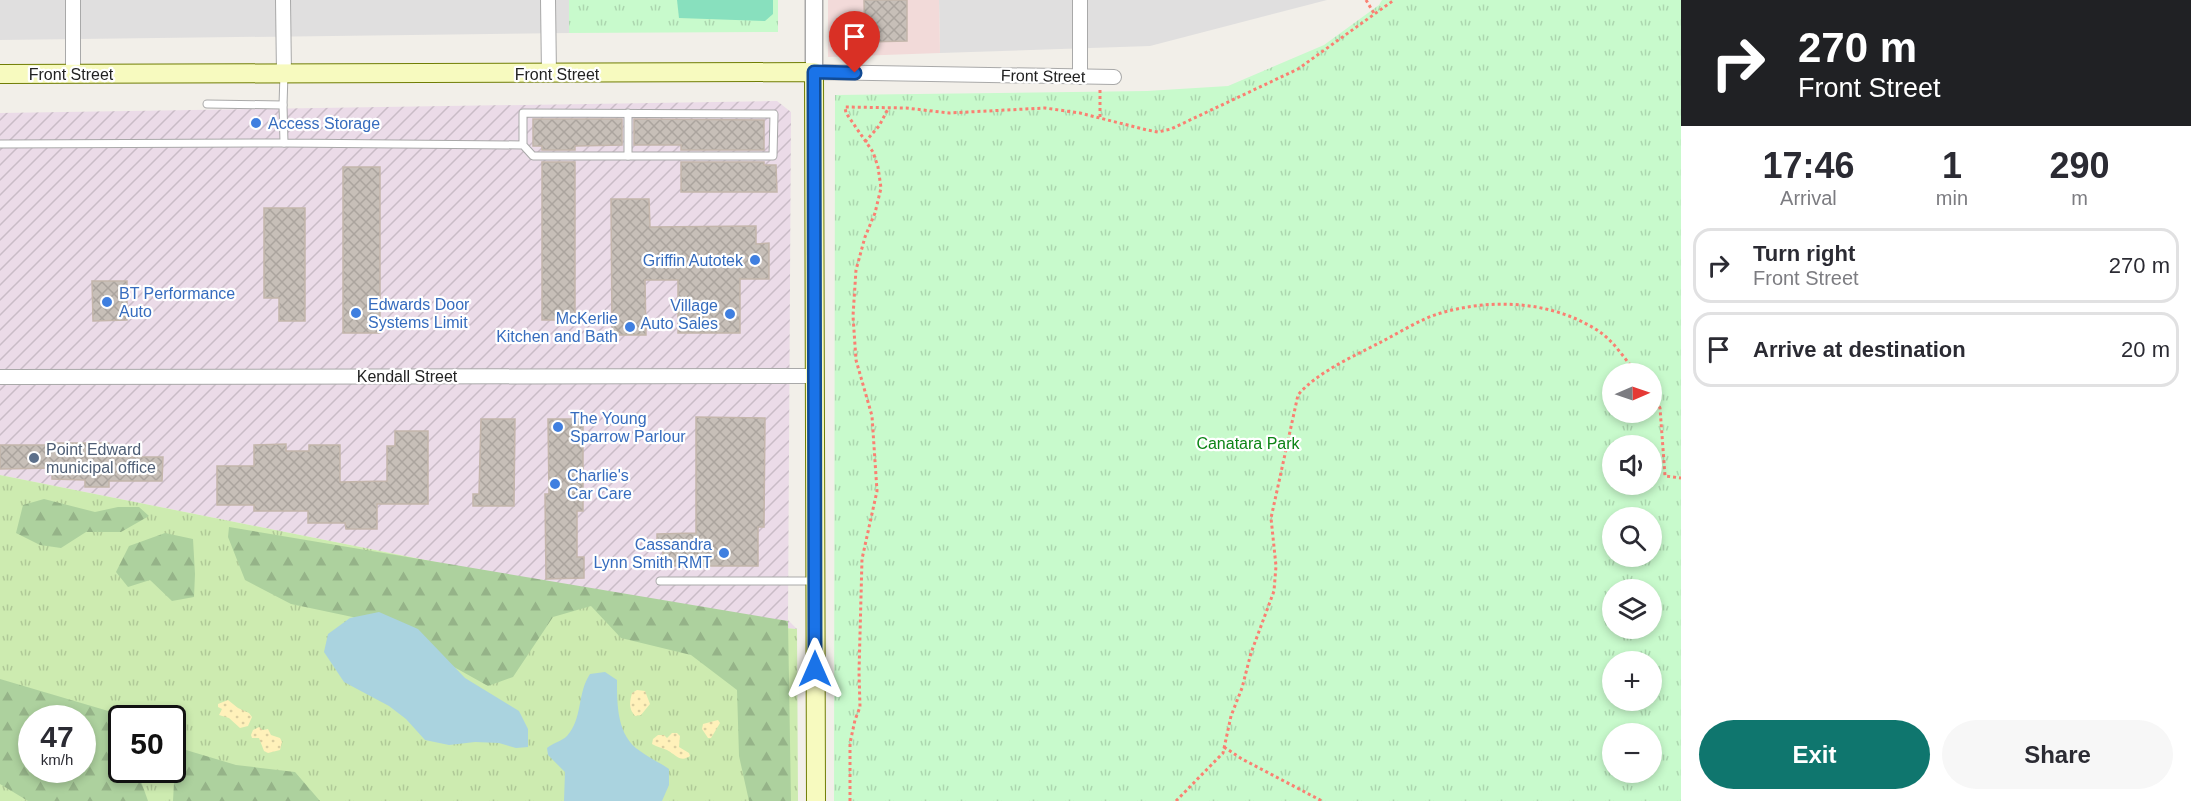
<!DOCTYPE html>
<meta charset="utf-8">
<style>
:root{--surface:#fff;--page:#f7f7f7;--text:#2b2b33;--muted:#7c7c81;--line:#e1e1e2;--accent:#0f766e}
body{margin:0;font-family:Helvetica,sans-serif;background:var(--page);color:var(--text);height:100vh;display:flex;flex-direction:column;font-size:22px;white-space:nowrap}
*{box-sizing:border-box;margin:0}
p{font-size:20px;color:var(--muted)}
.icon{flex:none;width:33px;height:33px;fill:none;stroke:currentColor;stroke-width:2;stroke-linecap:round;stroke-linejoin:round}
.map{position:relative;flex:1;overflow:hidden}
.drawer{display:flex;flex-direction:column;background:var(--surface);width:510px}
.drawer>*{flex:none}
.hud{background:#202124;color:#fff;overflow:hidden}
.needle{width:39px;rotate:88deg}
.buttons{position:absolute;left:1602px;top:363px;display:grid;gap:12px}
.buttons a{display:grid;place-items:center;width:60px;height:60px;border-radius:50%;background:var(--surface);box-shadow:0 3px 9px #0003;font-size:30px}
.speed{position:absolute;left:18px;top:705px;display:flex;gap:12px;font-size:30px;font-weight:700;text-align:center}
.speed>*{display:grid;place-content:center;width:78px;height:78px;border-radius:50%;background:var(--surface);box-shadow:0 3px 9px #0003;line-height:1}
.speed small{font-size:15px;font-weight:400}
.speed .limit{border:3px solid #111;border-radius:9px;background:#fff;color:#111}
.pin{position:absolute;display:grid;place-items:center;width:51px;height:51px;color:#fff;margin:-62px -26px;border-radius:50% 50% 50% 0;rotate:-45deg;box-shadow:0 0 6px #0007}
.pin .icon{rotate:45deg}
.me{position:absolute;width:66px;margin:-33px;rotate:0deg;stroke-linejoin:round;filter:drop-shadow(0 0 4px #0008)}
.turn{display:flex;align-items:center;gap:21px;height:126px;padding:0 18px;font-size:27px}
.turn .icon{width:78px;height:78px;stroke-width:2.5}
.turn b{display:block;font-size:42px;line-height:51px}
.eta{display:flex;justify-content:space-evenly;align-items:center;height:102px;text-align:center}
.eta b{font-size:36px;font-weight:700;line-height:42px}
.action{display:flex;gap:12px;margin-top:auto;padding:12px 18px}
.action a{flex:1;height:69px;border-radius:36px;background:var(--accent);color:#fff;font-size:24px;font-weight:700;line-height:69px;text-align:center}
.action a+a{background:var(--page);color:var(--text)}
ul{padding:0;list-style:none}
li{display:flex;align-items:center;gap:18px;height:75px;margin:0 12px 9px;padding:0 6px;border:3px solid var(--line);border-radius:18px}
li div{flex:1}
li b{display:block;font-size:22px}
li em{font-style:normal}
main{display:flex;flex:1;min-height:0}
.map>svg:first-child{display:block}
</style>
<main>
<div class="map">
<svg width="1681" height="801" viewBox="0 0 1681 801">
<defs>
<pattern id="industrial-furrows" width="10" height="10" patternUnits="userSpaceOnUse" patternTransform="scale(1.5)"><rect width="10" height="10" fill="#ebdbe8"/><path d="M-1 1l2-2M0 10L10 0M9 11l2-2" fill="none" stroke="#c9bcc7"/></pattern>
<pattern id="grass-tufts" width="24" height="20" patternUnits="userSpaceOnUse" patternTransform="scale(1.5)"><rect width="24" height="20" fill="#cdebb0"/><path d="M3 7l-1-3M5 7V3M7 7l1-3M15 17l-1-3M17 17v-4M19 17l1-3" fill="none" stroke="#b0c997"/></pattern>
<pattern id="forest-firs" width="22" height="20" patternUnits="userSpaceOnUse" patternTransform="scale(1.5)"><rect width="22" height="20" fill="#add19e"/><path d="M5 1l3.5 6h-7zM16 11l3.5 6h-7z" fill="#95b388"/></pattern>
<pattern id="sand-dots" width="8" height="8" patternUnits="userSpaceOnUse" patternTransform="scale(1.5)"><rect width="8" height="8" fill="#fff1ba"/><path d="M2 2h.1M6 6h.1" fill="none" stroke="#dacea0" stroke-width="1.8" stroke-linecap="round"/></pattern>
<pattern id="park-tufts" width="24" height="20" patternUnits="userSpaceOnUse" patternTransform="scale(1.5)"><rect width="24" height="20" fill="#c8facc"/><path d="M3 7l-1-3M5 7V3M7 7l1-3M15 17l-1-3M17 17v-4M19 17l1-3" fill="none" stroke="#acd6af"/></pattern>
<pattern id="building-cross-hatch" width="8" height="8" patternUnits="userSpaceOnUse" patternTransform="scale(1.5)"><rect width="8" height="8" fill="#c7bfb8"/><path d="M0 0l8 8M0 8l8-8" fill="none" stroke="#aba49e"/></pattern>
</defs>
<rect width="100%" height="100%" fill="#f2efe9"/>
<g fill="#e0dfdf">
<polygon points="0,0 569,0 569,33 0,40"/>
<polygon points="939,0 1327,0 1150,46 940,53"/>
</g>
<polygon fill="#f2dad9" points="828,0 939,0 940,53 828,57"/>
<polygon fill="url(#industrial-furrows)" points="777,101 791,112 788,620 797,629 750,625 0,475 0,113"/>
<path fill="url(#grass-tufts)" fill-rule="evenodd" d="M 0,475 L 750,625 L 797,629 L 798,801 L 0,801 ZM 32,718 L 82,718 L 82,770 L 32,770 ZM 122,718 L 172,718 L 172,770 L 122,770 Z"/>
<g fill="url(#forest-firs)" fill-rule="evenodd">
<polygon points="44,499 95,512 118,507 139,507 149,516 121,532 86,532 61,548 40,545 16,533 23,505"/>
<polygon points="229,527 788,621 791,801 749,801 739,756 737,690 691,655 621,638 591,606 553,617 513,677 488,686 420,648 362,619 291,604 245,580 228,537"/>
<polygon points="165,533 193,539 195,574 194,597 172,601 150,580 128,587 116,572 129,546"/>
<path d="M 0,679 L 132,718 L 122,718 L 122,770 L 137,770 L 148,801 L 28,801 L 0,784 ZM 82,718 L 82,770 L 32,770 L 32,718 Z"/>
<polygon points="176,747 236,765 295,772 320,801 173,801"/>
</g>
<g fill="url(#sand-dots)">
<path d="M 637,690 L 645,691 L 650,704 L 641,715 L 635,716 C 628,708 630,701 632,693 Z"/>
<polygon points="228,700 238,708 249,713 252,717 248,726 240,728 229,718 219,715 222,709 218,707 218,704"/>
<polygon points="718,720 720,723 711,738 708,738 702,729 703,724"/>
<polygon points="259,727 263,730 268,729 271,735 280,738 282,742 280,750 268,753 264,751 259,738 252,738 251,735 253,730"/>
<path d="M 672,733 L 677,733 L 680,736 L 679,747 L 689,753 L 690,756 C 681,763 676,755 667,750 C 663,748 657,747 652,744 L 653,739 L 658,735 L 664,735 L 667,738 Z"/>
</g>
<g fill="url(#park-tufts)" fill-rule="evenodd">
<polygon points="569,0 778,0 778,32 569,33"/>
<path d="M 1382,0 L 1681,0 L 1681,801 L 834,801 L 835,95 L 1147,91 L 1228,86 L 1324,45 L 1379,5 ZM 1612,374 L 1652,374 L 1652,412 L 1612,412 ZM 1612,446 L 1652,446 L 1652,484 L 1612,484 ZM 1612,518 L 1652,518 L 1652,556 L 1612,556 ZM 1612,590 L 1652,590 L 1652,628 L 1612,628 ZM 1612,662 L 1652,662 L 1652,700 L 1612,700 ZM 1612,734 L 1652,734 L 1652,772 L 1612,772 Z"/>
</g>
<polygon fill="#88e0be" points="677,0 773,0 773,14 765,21 679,18"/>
<g fill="#aad3df">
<polygon points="379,612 418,629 465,678 519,711 528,729 528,747 516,748 499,743 475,742 449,745 425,740 406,719 389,706 344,682 324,652 328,634 350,618"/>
<path d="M 605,672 L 617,680 C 617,705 617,736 640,751 C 649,758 659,762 669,769 L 669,785 L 662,801 L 564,801 L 565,772 L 548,755 L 547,748 C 553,743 562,741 567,736 C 583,718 577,693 590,674 Z"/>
</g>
<g fill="url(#building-cross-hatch)" stroke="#c4b6ab" stroke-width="1.5">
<polygon points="864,0 907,0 907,41 865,42"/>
<polygon points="533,119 622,119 622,145 575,146 575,150 542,150 542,146 533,146"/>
<polygon points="634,119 764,120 764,150 681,150 681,145 634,145"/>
<rect x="542" y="162" width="33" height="158"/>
<polygon points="681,162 764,162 764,165 776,165 777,192 681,192"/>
<rect x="343" y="167" width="37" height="166"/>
<polygon points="611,199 649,199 650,227 756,226 756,244 769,243 769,279 740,279 740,333 678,333 678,280 645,280 646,335 612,335"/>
<polygon points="264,208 305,208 305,321 279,321 279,298 264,298"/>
<polygon points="92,281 127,281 127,320 93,321"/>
<polygon points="696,417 765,418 764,527 758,527 758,566 663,566 663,547 657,547 657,534 696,533"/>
<polygon points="481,419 515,419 514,506 473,506 473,494 479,494"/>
<polygon points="548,419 583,419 583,511 577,511 577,557 584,557 584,578 546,579 545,494 549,494"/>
<polygon points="395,431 428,431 428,504 377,504 377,529 346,529 345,523 308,523 308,511 254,511 254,505 217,505 217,466 254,466 254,445 286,444 286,451 309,451 309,445 340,445 340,482 387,481 387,446 395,446"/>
<polygon points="52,443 109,443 109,457 163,457 162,481 109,481 109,487 85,487 85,480 52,479 52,468 0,469 0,445 52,445"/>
</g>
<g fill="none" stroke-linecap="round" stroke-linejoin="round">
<g stroke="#a9a9a9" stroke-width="9">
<g id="service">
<polyline points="207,104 283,105 284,74"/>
<polyline points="283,105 284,143 523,145 533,156 773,156 774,114 523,113 523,145"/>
<polyline points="628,113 628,156"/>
<polyline points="0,144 284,143"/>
<polyline points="660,581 815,581"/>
</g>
</g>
<g stroke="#a9a9a9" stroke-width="16">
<g id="minor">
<polyline points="73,0 73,74"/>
<polyline points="283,0 284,74"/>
<polyline points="548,0 549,74"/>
<polyline points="1080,0 1080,77"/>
<polyline points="814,72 1114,77"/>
<polyline points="0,377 815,376"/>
</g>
</g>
<g stroke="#a9a9a9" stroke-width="19">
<polyline id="tertiary" points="814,0 814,72"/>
</g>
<g stroke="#707d05" stroke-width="20">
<polyline id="secondary" points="0,74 814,72 816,801"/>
</g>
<g stroke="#fa8072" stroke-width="3" stroke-dasharray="3 3" stroke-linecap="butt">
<polyline points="1366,0 1375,15"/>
<polyline points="1100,117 1100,90"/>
<polyline points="865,142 879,126 888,109"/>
<polyline points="1652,390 1660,408 1665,476 1681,478"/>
<polyline points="1224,747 1242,759 1322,801"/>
<polyline points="850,801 850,743 855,720 860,707 859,672 862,559 877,491 872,416 856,360 853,316 856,270 865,237 875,213 881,188 878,167 873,152 846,113 845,107 906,108 949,113 1045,108 1080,113 1147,130 1158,132 1171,129 1298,69 1394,0"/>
<path d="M 1176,801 L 1223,753 L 1231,716 L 1242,688 L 1251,653 L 1274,591 L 1276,566 L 1271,518 L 1298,395 C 1316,373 1354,356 1379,343 C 1399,333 1420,319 1441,313 C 1492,298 1551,301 1597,330 C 1613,340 1625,359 1637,374"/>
</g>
<use href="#service" stroke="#fff" stroke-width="7"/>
<use href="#minor" stroke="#fff" stroke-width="14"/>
<use href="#tertiary" stroke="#fff" stroke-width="16"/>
<use href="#secondary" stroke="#f7fabf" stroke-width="18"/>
</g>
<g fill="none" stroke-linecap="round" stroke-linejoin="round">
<g stroke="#114b97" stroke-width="15">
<polyline id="route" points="815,669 814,72 855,73"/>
</g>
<use href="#route" stroke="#1a73e8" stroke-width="10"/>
</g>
<g fill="#3f7fe0" stroke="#fff" stroke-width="2">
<circle cx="256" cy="123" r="6"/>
<circle cx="755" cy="260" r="6"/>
<circle cx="107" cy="302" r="6"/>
<circle cx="356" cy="313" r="6"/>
<circle cx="730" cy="314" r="6"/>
<circle cx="630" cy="327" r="6"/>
<circle cx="558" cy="427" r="6"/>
<circle cx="555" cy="484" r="6"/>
<circle cx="724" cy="553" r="6"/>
</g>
<circle fill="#5c6f8a" stroke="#fff" stroke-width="2" cx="34" cy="458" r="6"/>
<g text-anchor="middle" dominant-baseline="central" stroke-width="4.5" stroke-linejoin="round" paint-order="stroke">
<g font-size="16" fill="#222" stroke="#fff">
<text x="71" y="74">Front Street</text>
<text x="557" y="74">Front Street</text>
<text transform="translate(1043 76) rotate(1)">Front Street</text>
<text x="407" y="376">Kendall Street</text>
</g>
<g font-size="16" fill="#366cbe" stroke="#fff" text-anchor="start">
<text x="268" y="123">Access Storage</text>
<text x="743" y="260" text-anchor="end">Griffin Autotek</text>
<text x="119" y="293">BT Performance<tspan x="119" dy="18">Auto</tspan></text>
<text x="368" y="304">Edwards Door<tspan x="368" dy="18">Systems Limit</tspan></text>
<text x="718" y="305" text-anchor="end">Village<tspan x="718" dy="18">Auto Sales</tspan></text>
<text x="618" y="318" text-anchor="end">McKerlie<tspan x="618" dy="18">Kitchen and Bath</tspan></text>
<text x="570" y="418">The Young<tspan x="570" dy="18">Sparrow Parlour</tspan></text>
<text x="567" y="475">Charlie's<tspan x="567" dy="18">Car Care</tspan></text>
<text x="712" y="544" text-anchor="end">Cassandra<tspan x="712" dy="18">Lynn Smith RMT</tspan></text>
</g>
<g font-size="16" fill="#0c8416" stroke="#fff">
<text x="1248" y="443">Canatara Park</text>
</g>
<g font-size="16" fill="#4e5e75" stroke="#fff" text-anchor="start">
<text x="46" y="449">Point Edward<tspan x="46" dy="18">municipal office</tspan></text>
</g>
</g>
</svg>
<div class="buttons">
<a><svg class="needle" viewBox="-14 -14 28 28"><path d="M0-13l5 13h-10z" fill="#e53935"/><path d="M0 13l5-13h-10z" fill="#7c7c81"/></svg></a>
<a><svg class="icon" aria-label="sound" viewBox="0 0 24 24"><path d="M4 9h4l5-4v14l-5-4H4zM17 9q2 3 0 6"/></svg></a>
<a><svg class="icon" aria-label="search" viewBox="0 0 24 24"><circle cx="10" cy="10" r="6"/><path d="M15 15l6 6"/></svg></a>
<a><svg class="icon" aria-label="layers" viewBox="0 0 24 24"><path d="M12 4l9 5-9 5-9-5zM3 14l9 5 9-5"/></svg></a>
<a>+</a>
<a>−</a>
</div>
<div class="speed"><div>47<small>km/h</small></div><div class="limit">50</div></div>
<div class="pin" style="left:855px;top:73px;background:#d93025"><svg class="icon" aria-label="arrive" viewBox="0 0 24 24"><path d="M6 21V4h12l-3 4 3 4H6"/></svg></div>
<svg class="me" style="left:815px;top:669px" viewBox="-20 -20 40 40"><path d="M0-17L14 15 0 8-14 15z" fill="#1a73e8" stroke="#fff" stroke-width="4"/></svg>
</div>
<section class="drawer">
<div class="hud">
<div class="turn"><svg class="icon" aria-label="right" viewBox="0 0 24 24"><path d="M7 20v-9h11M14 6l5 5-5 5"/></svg><div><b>270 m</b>Front Street</div></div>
</div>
<div class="eta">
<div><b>17:46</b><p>Arrival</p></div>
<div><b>1</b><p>min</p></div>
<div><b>290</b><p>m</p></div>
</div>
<ul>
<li><svg class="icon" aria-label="right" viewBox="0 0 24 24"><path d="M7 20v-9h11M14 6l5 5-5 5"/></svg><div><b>Turn right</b><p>Front Street</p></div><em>270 m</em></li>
<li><svg class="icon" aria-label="arrive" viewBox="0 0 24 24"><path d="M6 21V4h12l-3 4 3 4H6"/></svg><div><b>Arrive at destination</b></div><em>20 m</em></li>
</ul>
<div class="action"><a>Exit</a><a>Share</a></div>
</section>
</main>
